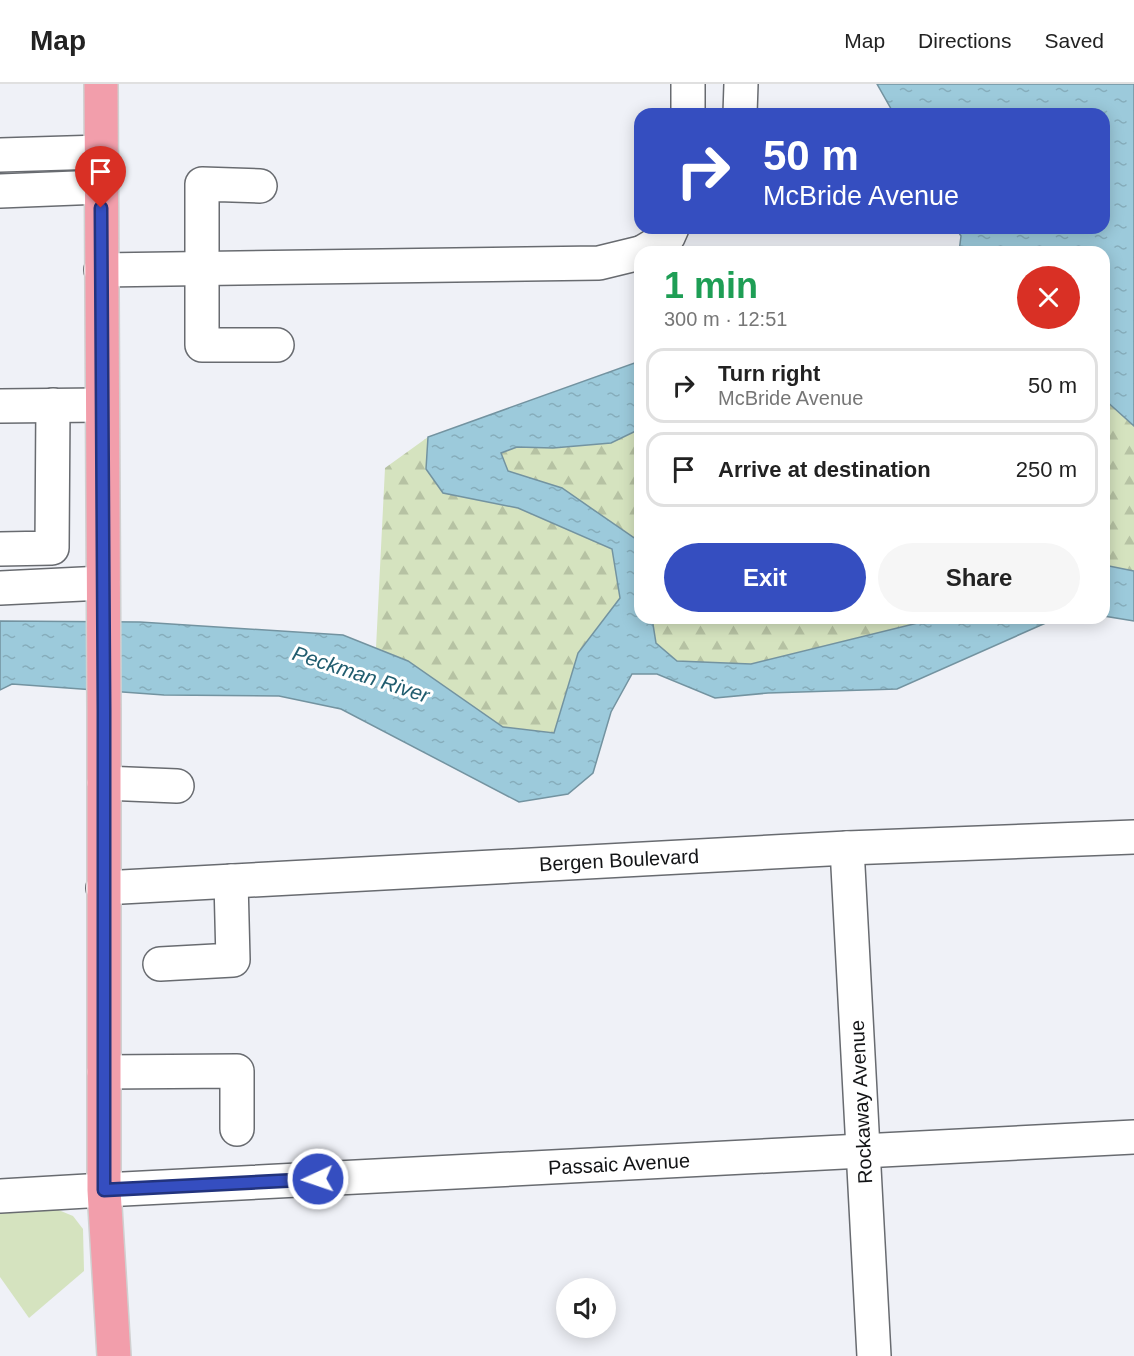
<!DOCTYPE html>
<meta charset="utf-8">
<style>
:root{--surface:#fff;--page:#f6f6f6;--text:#222;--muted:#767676;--line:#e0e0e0;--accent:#354ec0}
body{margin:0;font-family:Helvetica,sans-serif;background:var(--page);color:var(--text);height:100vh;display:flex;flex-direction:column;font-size:22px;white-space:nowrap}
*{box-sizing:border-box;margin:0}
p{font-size:20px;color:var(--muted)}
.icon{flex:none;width:33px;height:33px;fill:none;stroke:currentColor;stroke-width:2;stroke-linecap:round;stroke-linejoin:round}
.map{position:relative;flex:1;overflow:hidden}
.side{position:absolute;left:634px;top:162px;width:476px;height:378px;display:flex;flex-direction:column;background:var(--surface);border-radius:18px;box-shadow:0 3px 15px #0003}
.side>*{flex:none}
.hud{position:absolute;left:634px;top:24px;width:476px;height:126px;border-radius:18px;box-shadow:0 3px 15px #0003;background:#354ec0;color:#fff;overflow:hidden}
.fabs{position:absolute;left:556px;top:1194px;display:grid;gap:12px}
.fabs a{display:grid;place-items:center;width:60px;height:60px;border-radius:50%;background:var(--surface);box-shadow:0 3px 15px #0003;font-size:30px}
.pin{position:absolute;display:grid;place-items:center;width:51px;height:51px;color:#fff;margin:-62px -26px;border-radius:50% 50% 50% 0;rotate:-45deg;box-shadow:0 0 6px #0007}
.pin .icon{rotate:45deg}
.me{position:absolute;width:66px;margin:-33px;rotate:267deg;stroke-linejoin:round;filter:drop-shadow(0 0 4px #0008)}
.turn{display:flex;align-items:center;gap:21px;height:126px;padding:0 30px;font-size:27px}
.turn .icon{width:78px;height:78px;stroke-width:2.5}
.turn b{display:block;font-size:42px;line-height:51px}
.round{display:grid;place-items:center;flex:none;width:63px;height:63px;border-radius:32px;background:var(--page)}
.overview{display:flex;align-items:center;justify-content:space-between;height:102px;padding:0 30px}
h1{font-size:36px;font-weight:700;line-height:45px;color:#1e9e55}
.action{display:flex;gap:12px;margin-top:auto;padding:12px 30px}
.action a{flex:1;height:69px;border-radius:36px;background:var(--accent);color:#fff;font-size:24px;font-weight:700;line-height:69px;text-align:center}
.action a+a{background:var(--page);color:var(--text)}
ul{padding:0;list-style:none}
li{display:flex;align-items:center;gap:18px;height:75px;margin:0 12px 9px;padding:0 18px;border:3px solid var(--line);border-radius:18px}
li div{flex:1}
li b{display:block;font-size:22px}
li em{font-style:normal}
header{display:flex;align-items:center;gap:36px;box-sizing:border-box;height:84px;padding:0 30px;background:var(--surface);border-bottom:2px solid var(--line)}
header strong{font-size:28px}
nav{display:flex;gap:33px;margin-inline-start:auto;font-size:21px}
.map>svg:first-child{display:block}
</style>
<header>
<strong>Map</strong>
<nav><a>Map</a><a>Directions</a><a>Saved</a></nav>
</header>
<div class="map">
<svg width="1134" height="1272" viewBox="0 0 1134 1272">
<defs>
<pattern id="forest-firs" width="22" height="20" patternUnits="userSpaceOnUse" patternTransform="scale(1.5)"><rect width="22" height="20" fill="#d5e3bf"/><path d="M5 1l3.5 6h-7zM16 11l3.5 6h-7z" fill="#b6c2a3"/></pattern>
<pattern id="water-ripples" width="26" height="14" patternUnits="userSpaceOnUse" patternTransform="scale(1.5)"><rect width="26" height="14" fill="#9ccadb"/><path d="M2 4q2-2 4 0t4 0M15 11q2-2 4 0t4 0" fill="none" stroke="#86adbb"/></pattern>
</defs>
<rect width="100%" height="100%" fill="#eff1f7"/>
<polygon fill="#d5e3bf" points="56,1125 73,1132 83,1145 84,1187 29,1234 0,1193 0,1128"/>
<g fill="url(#forest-firs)">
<polygon points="1104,315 1134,342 1134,487 1104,481"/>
<polygon points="640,345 640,458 562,404 508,387 500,369 517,363 553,364 611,359"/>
<polygon points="428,353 426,385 443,409 518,424 612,464 620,514 578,569 554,649 503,643 408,577 376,564 385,384"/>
<polygon points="652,534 938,534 751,580 677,577 655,559"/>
</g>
<g fill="url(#water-ripples)" stroke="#7393a0" stroke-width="1.5">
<polygon points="877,0 1134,0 1134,342 1104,315 1104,168 959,168 961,152 956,144 1104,144 1104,30 894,30"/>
<polygon points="640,277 640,345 611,359 553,364 517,363 501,369 508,387 562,404 640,458 640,534 652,534 656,559 677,577 751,580 938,534 1057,534 897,605 768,609 715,614 657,590 632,590 611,628 593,689 568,710 519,718 341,625 279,612 164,611 12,600 0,606 0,537 140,538 343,551 408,577 503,643 554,649 578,569 620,514 612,465 518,424 443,409 426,385 428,353"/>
<polygon points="1104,481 1134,487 1134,537 1104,532"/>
</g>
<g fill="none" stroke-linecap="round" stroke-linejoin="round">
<g stroke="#686b70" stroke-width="36">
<g id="minor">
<polyline points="688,0 688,30"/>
<polyline points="740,30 741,0"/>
<polyline points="0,71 101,68"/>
<polyline points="260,102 202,100 202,261 277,261"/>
<polyline points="0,107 101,103"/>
<polyline points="643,168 668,153 672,144"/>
<polyline points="101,186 599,179 640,169"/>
<polyline points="0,322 102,321"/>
<polyline points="0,465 52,464 53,321"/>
<polyline points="0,504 103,499"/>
<polyline points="104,699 177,702"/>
<polyline points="847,764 874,1272"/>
<polyline points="103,804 847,764 1134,753"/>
<polyline points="160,880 233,876 231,797"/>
<polyline points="104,988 237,987 237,1045"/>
<polyline points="0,1112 104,1106 1134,1053"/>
</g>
</g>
<g stroke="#d0d0d0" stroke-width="36">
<polyline id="major" points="101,0 104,626 104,1106 114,1272"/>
</g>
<use href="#minor" stroke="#fff" stroke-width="33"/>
<use href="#major" stroke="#f29eab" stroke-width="33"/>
</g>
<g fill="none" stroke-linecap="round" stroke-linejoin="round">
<g stroke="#22337d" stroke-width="15">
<polyline id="route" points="101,124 104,626 104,1106 318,1095"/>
</g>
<use href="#route" stroke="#354ec0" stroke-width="10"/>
</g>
<g text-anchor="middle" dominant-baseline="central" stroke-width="6" stroke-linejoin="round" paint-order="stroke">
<g font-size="20" fill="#131416" stroke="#fff">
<text transform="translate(619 776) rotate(-3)">Bergen Boulevard</text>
<text transform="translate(861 1018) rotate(-93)">Rockaway Avenue</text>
<text transform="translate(619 1080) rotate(-3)">Passaic Avenue</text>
</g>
<g font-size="21" font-style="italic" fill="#215d6f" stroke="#fff">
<text transform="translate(361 590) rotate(18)">Peckman River</text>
</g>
</g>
</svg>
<div class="fabs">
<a><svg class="icon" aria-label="sound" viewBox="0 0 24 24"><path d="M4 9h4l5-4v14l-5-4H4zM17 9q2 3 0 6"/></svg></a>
</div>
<div class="pin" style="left:101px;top:124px;background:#d93025"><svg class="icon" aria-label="arrive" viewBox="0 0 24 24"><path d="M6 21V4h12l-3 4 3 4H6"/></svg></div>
<svg class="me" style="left:318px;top:1095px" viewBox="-20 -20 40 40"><circle r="17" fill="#354ec0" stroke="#fff" stroke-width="3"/><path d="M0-11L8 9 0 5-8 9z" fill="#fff"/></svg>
<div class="hud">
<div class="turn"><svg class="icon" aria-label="right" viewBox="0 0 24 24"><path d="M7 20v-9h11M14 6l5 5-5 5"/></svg><div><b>50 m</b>McBride Avenue</div></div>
</div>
<section class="side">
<div class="overview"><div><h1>1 min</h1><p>300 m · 12:51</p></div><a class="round" style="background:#d93025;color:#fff"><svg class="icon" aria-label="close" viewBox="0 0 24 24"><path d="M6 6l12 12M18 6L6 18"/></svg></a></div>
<ul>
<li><svg class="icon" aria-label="right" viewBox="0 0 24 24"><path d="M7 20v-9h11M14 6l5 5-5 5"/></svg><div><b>Turn right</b><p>McBride Avenue</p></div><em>50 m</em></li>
<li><svg class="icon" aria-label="arrive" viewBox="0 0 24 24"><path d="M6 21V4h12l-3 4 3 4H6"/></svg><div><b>Arrive at destination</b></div><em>250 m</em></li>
</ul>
<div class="action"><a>Exit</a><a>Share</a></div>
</section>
</div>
